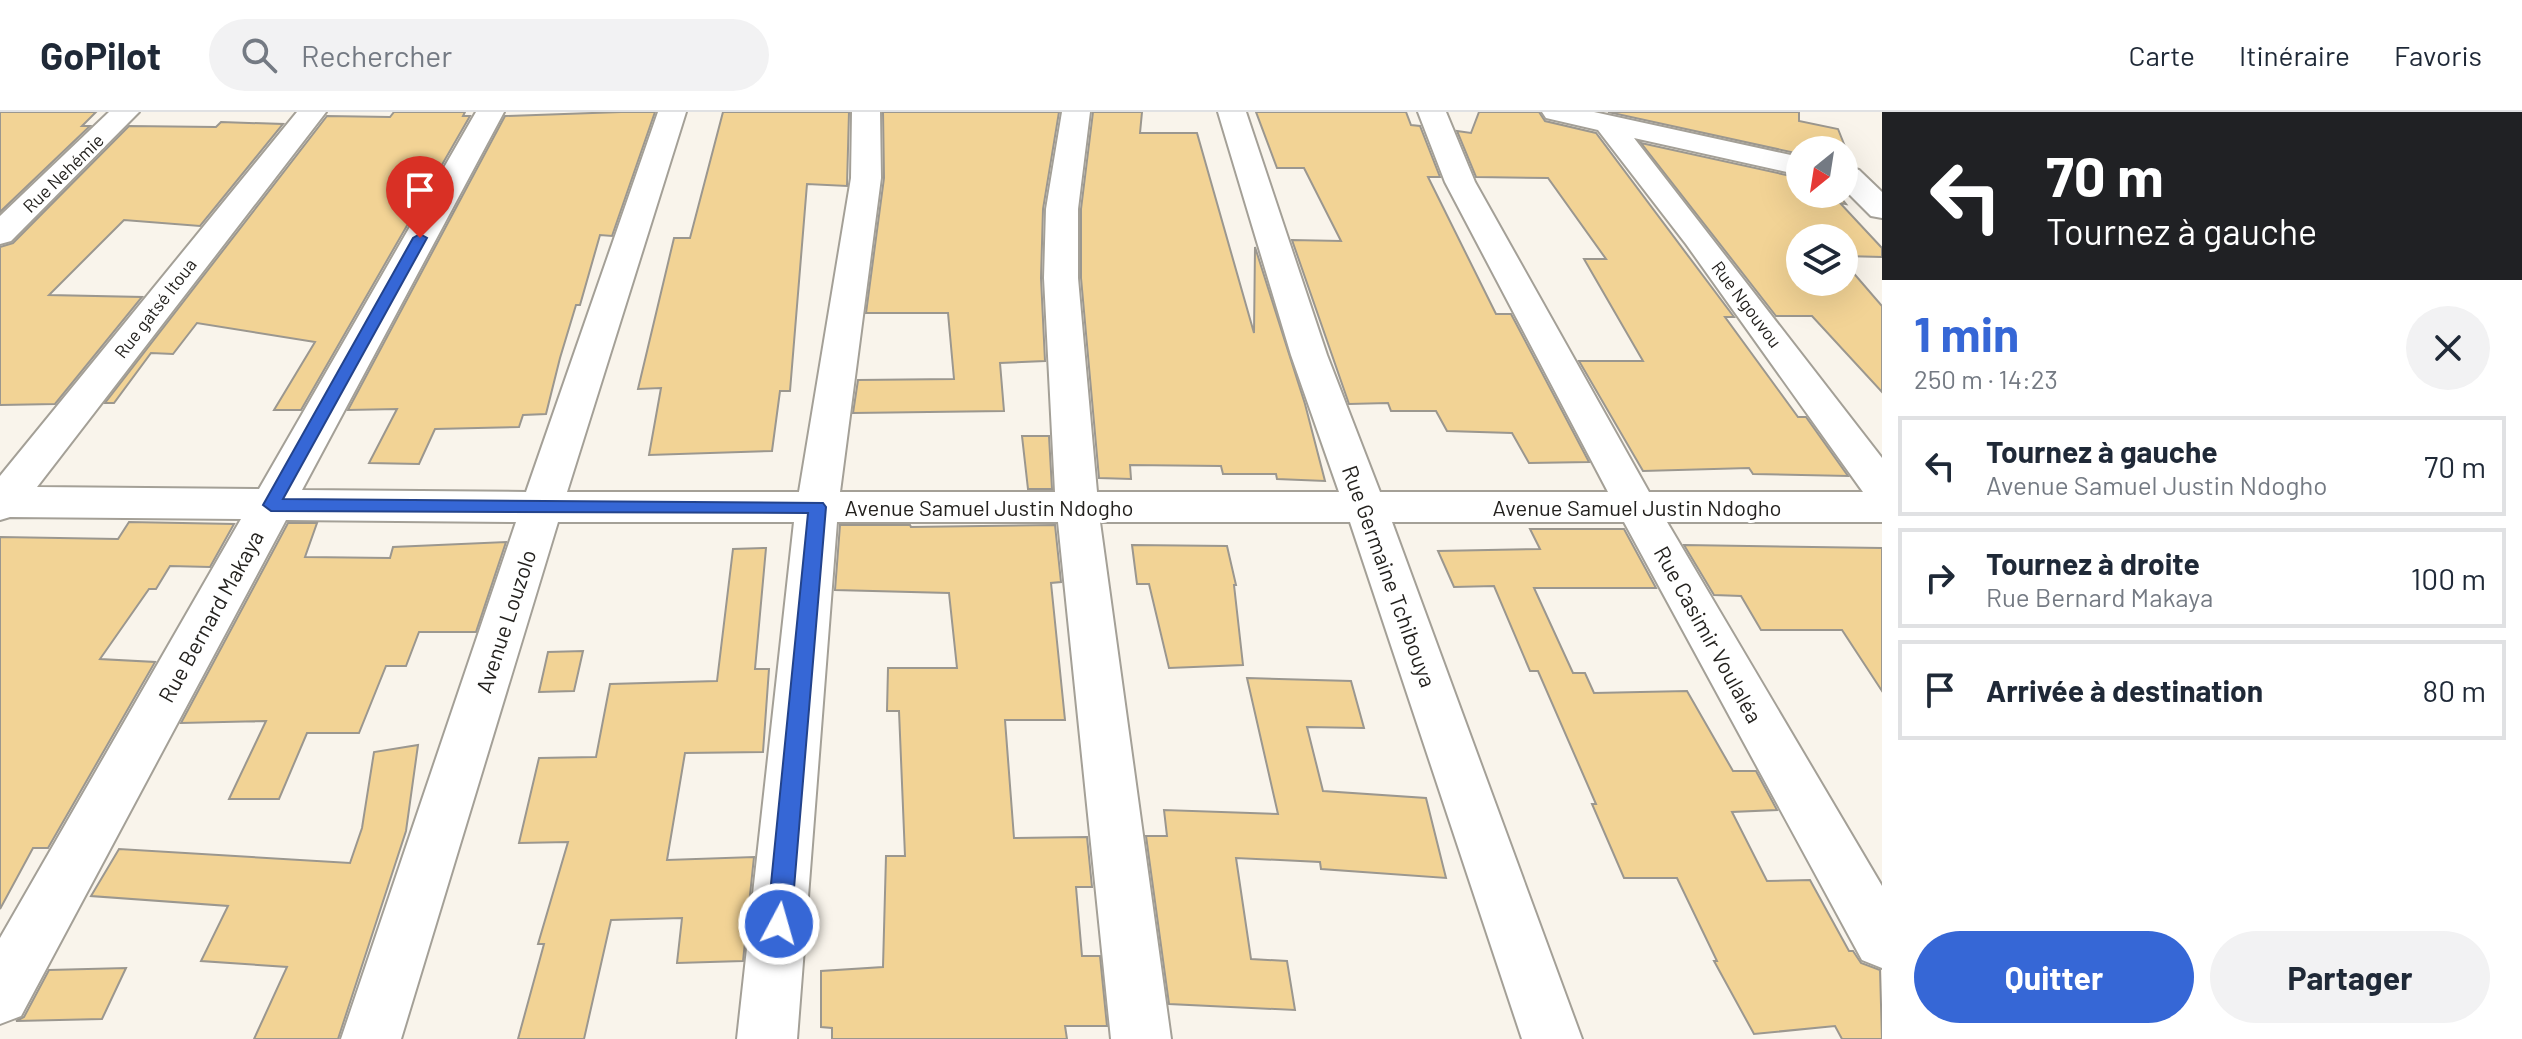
<!DOCTYPE html>
<html lang="fr">
<meta charset="utf-8">
<style>
:root{--surface:#fff;--page:#f2f2f3;--text:#1f2937;--muted:#747a83;--line:#e0e1e3;--accent:#3667d6}
body{margin:0;font-family:Barlow,sans-serif;background:var(--page);color:var(--text);height:100vh;display:flex;flex-direction:column;font-size:30px;white-space:nowrap}
*{box-sizing:border-box;margin:0}
p{font-size:26px;color:var(--muted)}
.icon{flex:none;width:44px;height:44px;fill:none;stroke:currentColor;stroke-width:2;stroke-linecap:round;stroke-linejoin:round}
.map{position:relative;flex:1;overflow:hidden}
.details{display:flex;flex-direction:column;background:var(--surface);width:640px}
.details>*{flex:none}
.top-card{background:#202124;color:#fff;overflow:hidden}
.needle{width:52px;rotate:210deg}
.fabs{position:absolute;left:1786px;top:24px;display:grid;gap:16px}
.fabs a{display:grid;place-items:center;width:72px;height:72px;border-radius:50%;background:var(--surface);box-shadow:0 8px 32px #0002;font-size:40px}
.pin{position:absolute;display:grid;place-items:center;width:68px;height:68px;color:#fff;margin:-82px -34px;border-radius:50% 50% 50% 0;rotate:-45deg;box-shadow:0 0 8px #0007}
.pin .icon{rotate:45deg}
.me{position:absolute;width:88px;margin:-44px;rotate:6deg;stroke-linejoin:round;filter:drop-shadow(0 0 6px #0008)}
.turn{display:flex;align-items:center;gap:28px;height:168px;padding:0 32px;font-size:36px}
.turn .icon{width:104px;height:104px;stroke-width:2.5}
.turn b{display:block;font-size:56px;line-height:68px}
.round{display:grid;place-items:center;flex:none;width:84px;height:84px;border-radius:42px;background:var(--page)}
.headline{display:flex;align-items:center;justify-content:space-between;height:136px;padding:0 32px}
h1{font-size:48px;font-weight:700;line-height:60px;color:var(--accent)}
.cta{display:flex;gap:16px;margin-top:auto;padding:16px 32px}
.cta a{flex:1;height:92px;border-radius:48px;background:var(--accent);color:#fff;font-size:32px;font-weight:700;line-height:92px;text-align:center}
.cta a+a{background:var(--page);color:var(--text)}
ul{padding:0;list-style:none}
li{display:flex;align-items:center;gap:24px;height:100px;margin:0 16px 12px;padding:0 16px;border:4px solid var(--line);border-radius:0px}
li div{flex:1}
li b{display:block;font-size:30px}
li em{font-style:normal}
header{display:flex;align-items:center;gap:48px;box-sizing:border-box;height:112px;padding:0 40px;background:var(--surface);border-bottom:2px solid var(--line)}
header strong{font-size:38px}
nav{display:flex;gap:44px;margin-inline-start:auto;font-size:28px}
.search{width:560px;height:72px;background:var(--page);display:flex;align-items:center;gap:20px;box-sizing:border-box;padding:0 28px;border-radius:44px;color:var(--muted);font-size:30px}
main{display:flex;flex:1;min-height:0}
.map>svg:first-child{display:block}
</style>
<header>
<strong>GoPilot</strong>
<div class="search"><svg class="icon" aria-label="search" viewBox="0 0 24 24"><circle cx="10" cy="10" r="6"/><path d="M15 15l6 6"/></svg>Rechercher</div>
<nav><a>Carte</a><a>Itinéraire</a><a>Favoris</a></nav>
</header>
<main>
<div class="map">
<svg width="1882" height="927" viewBox="0 0 1882 927">
<rect width="100%" height="100%" fill="#f9f4eb"/>
<g fill="#f2d395" stroke="#9b978f" stroke-width="2">
<polygon points="0,0 96,0 82,14 90,14 0,100"/>
<polygon points="394,0 465,0 463,4 470,4 301,298 274,298 315,230 197,211 173,242 151,241 114,291 105,291 327,4 390,5"/>
<polygon points="621,0 655,0 612,124 600,123 580,193 576,193 560,246 546,302 523,303 519,315 435,317 419,352 369,351 397,297 348,298 505,4"/>
<polygon points="723,0 849,0 847,74 807,72 790,279 780,279 772,339 649,343 661,276 638,277 674,126 690,126"/>
<polygon points="883,0 1059,0 1043,97 1041,166 1045,249 1000,251 1004,299 853,301 858,268 954,267 948,201 866,201 884,66"/>
<polygon points="1093,0 1142,0 1140,21 1197,21 1254,221 1255,135 1305,292 1325,369 1277,367 1276,362 1223,362 1221,354 1130,353 1131,367 1099,366 1081,166 1081,97"/>
<polygon points="1256,0 1406,0 1411,13 1420,14 1440,65 1428,65 1496,202 1511,202 1589,350 1529,351 1512,321 1447,319 1436,299 1391,299 1388,291 1349,292 1292,128 1341,129 1304,56 1277,56"/>
<polygon points="1479,0 1539,0 1545,9 1596,21 1734,205 1725,205 1798,305 1806,305 1848,364 1753,362 1749,356 1643,359 1579,249 1643,249 1584,147 1606,147 1548,66 1476,65 1457,19 1471,21"/>
<polygon points="1608,0 1799,0 1799,9 1838,17 1852,52 1844,51 1844,38 1800,38 1800,42"/>
<polygon points="221,10 283,12 200,114 124,108 49,183 142,185 55,292 0,293 0,135 13,131 129,14 216,15"/>
<polygon points="1641,31 1800,66 1800,82 1838,82 1846,92 1840,91 1882,136 1882,145 1844,144 1844,126 1800,126 1800,170 1844,170 1844,150 1882,194 1882,280 1812,204 1776,204"/>
<polygon points="1022,324 1049,324 1052,377 1028,377"/>
<polygon points="129,410 234,412 210,455 170,454 156,477 149,477 100,547 155,550 48,736 33,736 0,797 0,425 118,427"/>
<polygon points="288,411 317,411 305,445 390,446 393,435 506,430 476,520 419,520 406,554 386,554 359,621 307,621 279,687 229,687 266,609 181,611"/>
<polygon points="840,413 910,413 911,415 1055,413 1061,470 1051,471 1065,608 1005,608 1014,726 1087,725 1092,775 1076,775 1082,844 1100,844 1107,914 1065,914 1067,927 832,927 832,916 821,915 821,859 883,855 886,744 905,744 899,599 887,599 888,556 957,556 949,481 835,478"/>
<polygon points="1530,417 1624,417 1656,476 1534,476 1573,561 1585,561 1594,581 1687,579 1733,659 1756,659 1777,698 1732,700 1767,769 1810,768 1849,839 1853,839 1861,851 1880,858 1882,927 1842,927 1835,914 1754,922 1714,849 1717,849 1677,766 1624,766 1592,692 1596,692 1538,559 1530,559 1494,474 1454,475 1438,439 1540,437"/>
<polygon points="1132,433 1227,434 1236,473 1234,473 1243,553 1169,556 1149,472 1137,472"/>
<polygon points="1684,433 1882,436 1882,579 1842,518 1761,518 1741,484 1714,483"/>
<polygon points="766,436 755,557 769,557 763,640 685,641 667,748 754,745 743,849 677,851 682,806 611,808 584,927 518,927 544,832 538,832 568,730 519,731 539,646 596,645 610,572 717,569 733,437"/>
<polygon points="583,539 574,579 539,580 548,540"/>
<polygon points="1247,566 1351,569 1364,616 1307,615 1323,679 1426,686 1446,766 1321,757 1320,750 1236,746 1251,847 1287,849 1295,898 1169,892 1146,724 1167,724 1164,698 1278,702"/>
<polygon points="418,633 406,719 338,927 254,927 287,855 201,849 228,794 91,784 119,737 350,751 362,716 374,640"/>
<polygon points="126,856 102,907 16,909 24,905 49,858"/>
</g>
<g fill="none" stroke-linecap="round" stroke-linejoin="round">
<g stroke="#a4a097" stroke-width="4">
<g id="minor">
<polygon points="109,0 139,0 11,129 0,132 0,104"/>
<polygon points="297,0 326,0 37,375 259,377 476,0 504,0 302,378 526,380 658,0 686,0 567,380 799,380 851,66 852,0 880,0 881,66 840,380 1055,380 1044,166 1046,97 1062,0 1090,0 1078,97 1078,166 1097,380 1339,380 1291,243 1218,0 1246,0 1327,243 1380,380 1608,380 1445,70 1418,0 1446,0 1475,70 1649,380 1863,380 1686,132 1598,18 1546,6 1542,0 1594,0 1800,45 1800,63 1634,26 1882,346 1882,410 1667,410 1882,774 1882,856 1862,848 1624,410 1392,410 1582,927 1522,927 1350,410 1100,410 1171,927 1111,927 1058,410 837,410 797,927 737,927 794,410 558,410 401,927 341,927 516,410 286,408 21,904 0,912 0,826 241,407 10,405 0,408 0,364"/>
<polygon points="1848,55 1859,58 1882,80 1882,106 1871,104 1844,77 1844,56"/>
</g>
</g>
<use href="#minor" fill="#fff" fill-rule="evenodd"/>
</g>
<polygon fill="#3667d6" stroke="#23438b" stroke-width="2" points="420,122 427,126 283,387 823,391 826,395 791,812 787,820 779,823 771,820 767,812 808,401 271,399 263,393 413,126"/>
<g text-anchor="middle" dominant-baseline="central" stroke-width="6" stroke-linejoin="round" paint-order="stroke">
<g font-size="18" fill="#24221f" stroke="#fff">
<text transform="translate(63 61) rotate(-44)">Rue Nehémie</text>
<text transform="translate(1747 192) rotate(53)">Rue Ngouvou</text>
<text transform="translate(155 196) rotate(-52)">Rue gatsé Itoua</text>
</g>
<g font-size="22" fill="#24221f" stroke="#fff">
<text x="989" y="395">Avenue Samuel Justin Ndogho</text>
<text x="1637" y="395">Avenue Samuel Justin Ndogho</text>
<text transform="translate(1390 464) rotate(70)">Rue Germaine Tchibouya</text>
<text transform="translate(210 504) rotate(-61)">Rue Bernard Makaya</text>
<text transform="translate(505 509) rotate(-72)">Avenue Louzolo</text>
<text transform="translate(1709 522) rotate(61)">Rue Casimir Voulaléa</text>
</g>
</g>
</svg>
<div class="fabs">
<a><svg class="needle" viewBox="-14 -14 28 28"><path d="M0-13l5 13h-10z" fill="#e53935"/><path d="M0 13l5-13h-10z" fill="#747a83"/></svg></a>
<a><svg class="icon" aria-label="layers" viewBox="0 0 24 24"><path d="M12 4l9 5-9 5-9-5zM3 14l9 5 9-5"/></svg></a>
</div>
<div class="pin" style="left:420px;top:126px;background:#d93025"><svg class="icon" aria-label="arrive" viewBox="0 0 24 24"><path d="M6 21V4h12l-3 4 3 4H6"/></svg></div>
<svg class="me" style="left:779px;top:812px" viewBox="-20 -20 40 40"><circle r="17" fill="#3667d6" stroke="#fff" stroke-width="3"/><path d="M0-11L8 9 0 5-8 9z" fill="#fff"/></svg>
</div>
<section class="details">
<div class="top-card">
<div class="turn"><svg class="icon" aria-label="left" viewBox="0 0 24 24"><path d="M17 20v-9H6M10 6l-5 5 5 5"/></svg><div><b>70 m</b>Tournez à gauche</div></div>
</div>
<div class="headline"><div><h1>1 min</h1><p>250 m · 14:23</p></div><a class="round"><svg class="icon" aria-label="close" viewBox="0 0 24 24"><path d="M6 6l12 12M18 6L6 18"/></svg></a></div>
<ul>
<li><svg class="icon" aria-label="left" viewBox="0 0 24 24"><path d="M17 20v-9H6M10 6l-5 5 5 5"/></svg><div><b>Tournez à gauche</b><p>Avenue Samuel Justin Ndogho</p></div><em>70 m</em></li>
<li><svg class="icon" aria-label="right" viewBox="0 0 24 24"><path d="M7 20v-9h11M14 6l5 5-5 5"/></svg><div><b>Tournez à droite</b><p>Rue Bernard Makaya</p></div><em>100 m</em></li>
<li><svg class="icon" aria-label="arrive" viewBox="0 0 24 24"><path d="M6 21V4h12l-3 4 3 4H6"/></svg><div><b>Arrivée à destination</b></div><em>80 m</em></li>
</ul>
<div class="cta"><a>Quitter</a><a>Partager</a></div>
</section>
</main>
